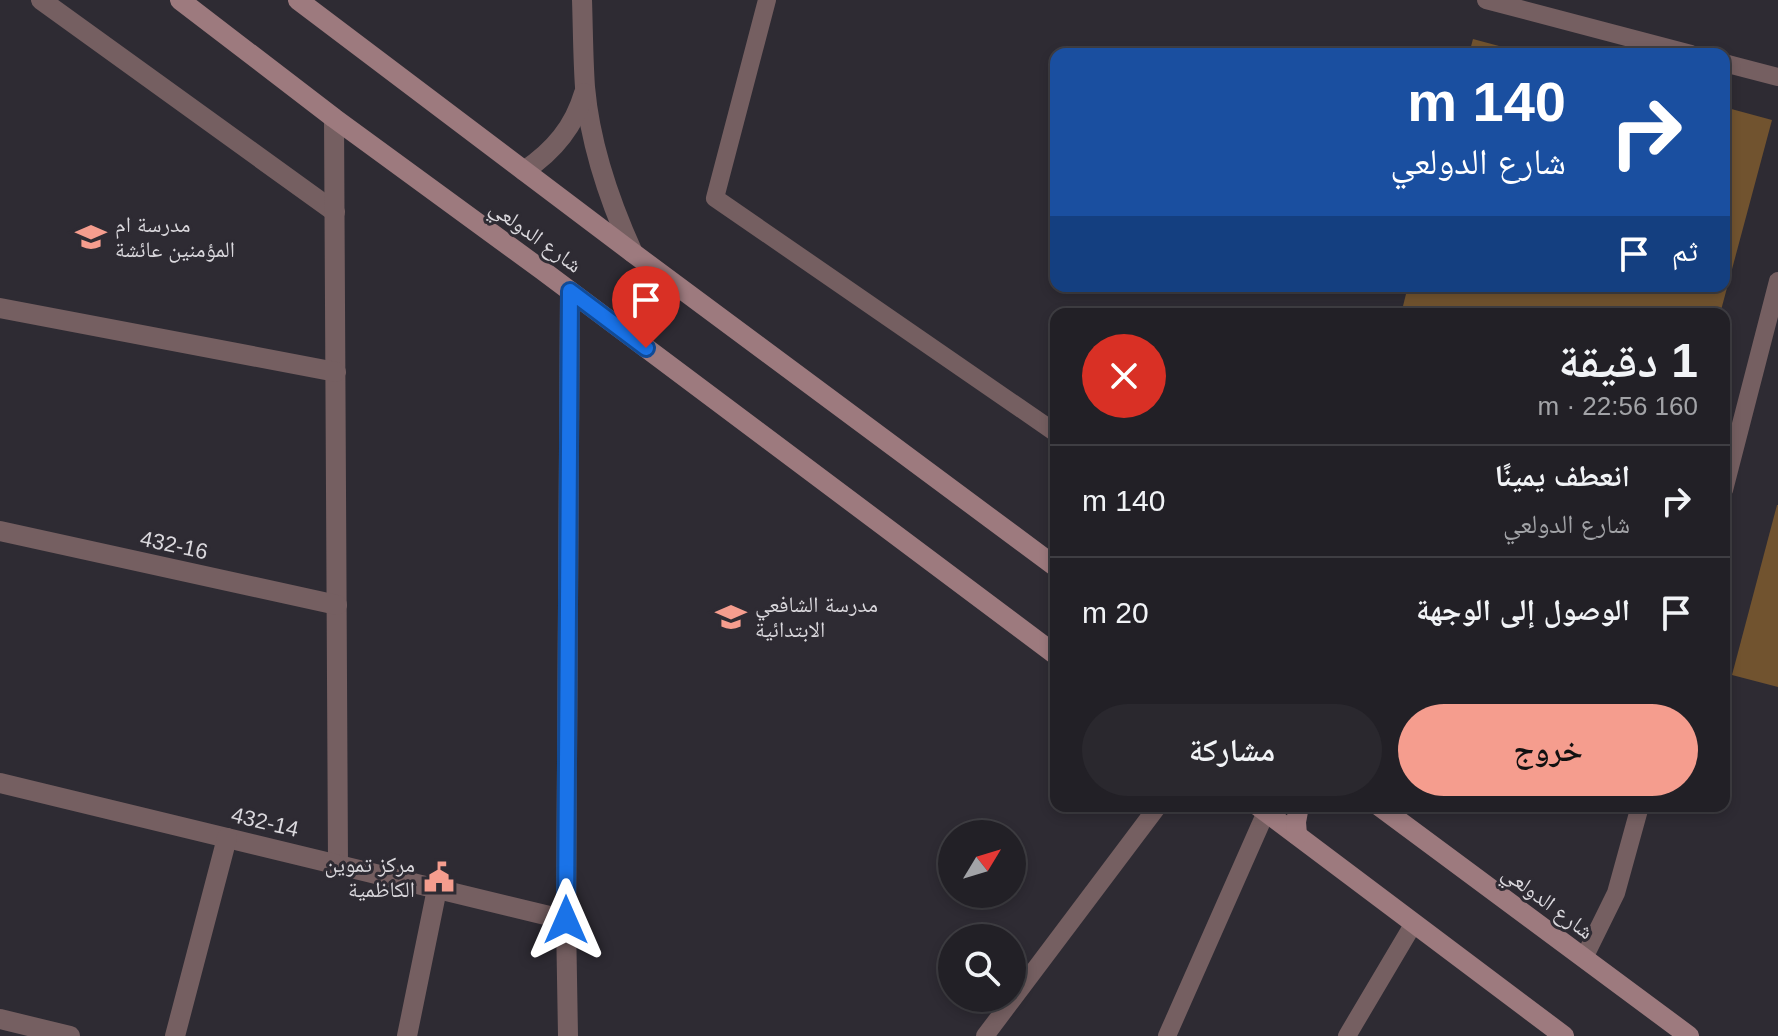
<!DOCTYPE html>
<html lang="ar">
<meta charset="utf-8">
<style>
:root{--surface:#222026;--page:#2a282e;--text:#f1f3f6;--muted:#a2a3a7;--line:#3f3e43;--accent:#f59d8e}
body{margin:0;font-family:Arial,"Noto Naskh Arabic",sans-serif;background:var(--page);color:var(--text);direction:rtl;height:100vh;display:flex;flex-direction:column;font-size:30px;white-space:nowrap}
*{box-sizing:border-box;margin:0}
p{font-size:26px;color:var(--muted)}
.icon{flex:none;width:44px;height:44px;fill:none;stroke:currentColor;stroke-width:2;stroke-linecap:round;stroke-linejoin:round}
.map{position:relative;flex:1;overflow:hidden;direction:ltr}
.drawer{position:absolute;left:1050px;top:308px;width:680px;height:504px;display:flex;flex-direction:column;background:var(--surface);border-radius:16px;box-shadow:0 4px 12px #0003,0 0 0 2px var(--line);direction:rtl}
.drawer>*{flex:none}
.guide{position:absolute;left:1050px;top:48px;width:680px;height:244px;border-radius:16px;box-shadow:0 4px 12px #0003,0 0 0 2px var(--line);direction:rtl;background:#1a4fa0;color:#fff;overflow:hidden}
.needle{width:52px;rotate:52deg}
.tools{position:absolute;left:938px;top:820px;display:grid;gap:16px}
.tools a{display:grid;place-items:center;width:88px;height:88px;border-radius:50%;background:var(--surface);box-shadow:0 4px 12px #0003,0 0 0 2px var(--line);font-size:40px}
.pin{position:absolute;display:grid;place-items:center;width:68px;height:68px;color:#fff;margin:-82px -34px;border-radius:50% 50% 50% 0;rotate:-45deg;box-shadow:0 0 8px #0007}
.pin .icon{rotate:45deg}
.me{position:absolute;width:88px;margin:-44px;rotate:0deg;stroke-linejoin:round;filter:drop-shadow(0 0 6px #0008)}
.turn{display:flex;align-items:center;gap:28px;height:168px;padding:0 32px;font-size:36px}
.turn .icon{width:104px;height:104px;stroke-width:2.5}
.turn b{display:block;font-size:56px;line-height:68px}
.then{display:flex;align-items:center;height:76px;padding:0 32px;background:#0003;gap:16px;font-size:30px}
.round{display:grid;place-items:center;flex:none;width:84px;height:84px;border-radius:42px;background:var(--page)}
.headline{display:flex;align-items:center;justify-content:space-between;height:136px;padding:0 32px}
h1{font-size:48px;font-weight:600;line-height:60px}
.cta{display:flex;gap:16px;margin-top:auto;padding:16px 32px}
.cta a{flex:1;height:92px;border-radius:48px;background:var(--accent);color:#111;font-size:32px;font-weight:600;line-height:92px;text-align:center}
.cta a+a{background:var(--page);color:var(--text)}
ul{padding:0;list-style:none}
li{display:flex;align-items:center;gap:24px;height:112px;padding:0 32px;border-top:2px solid var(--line)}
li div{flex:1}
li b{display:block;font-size:30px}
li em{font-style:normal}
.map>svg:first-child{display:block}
</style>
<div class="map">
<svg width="1778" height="1036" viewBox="0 0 1778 1036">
<rect width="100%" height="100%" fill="#2e2b33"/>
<g fill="#71532f">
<polygon points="1473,39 1525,53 1525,54 1469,54"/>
<polygon points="1724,107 1772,120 1720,314 1401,314 1408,286 1724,286"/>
<polygon points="1777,505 1778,505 1778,687 1732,675"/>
</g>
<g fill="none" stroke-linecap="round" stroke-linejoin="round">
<g stroke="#755f61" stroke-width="18">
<polyline points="767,0 715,198 1056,433"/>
<polyline points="1486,0 1691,54"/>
<polyline points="1724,63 1778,77"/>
<polyline points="1724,490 1778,281"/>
<polyline points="1584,958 1616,893 1640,806"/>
<polyline points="985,1036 1158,806"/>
<polyline points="1167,1036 1266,812"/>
<polyline points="1347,1036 1414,923"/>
</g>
<g stroke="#755f61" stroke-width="20">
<polyline points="41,0 335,212"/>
<polyline points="334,118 338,864"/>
<polyline points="0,308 336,372"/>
<polyline points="0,531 337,605"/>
<polyline points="0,783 566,920"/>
<polyline points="0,1019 70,1036"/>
<polyline points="175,1036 227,838"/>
<polyline points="407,1036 437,889"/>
<polyline points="568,1036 566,920 570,291"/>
</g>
<g stroke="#755f61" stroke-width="20">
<path d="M 582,0 C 583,29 583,58 585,87 C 590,145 609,200 633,253"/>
<path d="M 524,171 C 554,151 574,127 584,93"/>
</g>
<g stroke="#9d7a7e" stroke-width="20">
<polyline points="180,0 334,118 542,270 1056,655"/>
<polyline points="298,0 633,253 1056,567"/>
<polyline points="1258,806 1564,1036"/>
<polyline points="1379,806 1689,1036"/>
<polyline points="1297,835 1296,822 1299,806"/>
</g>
</g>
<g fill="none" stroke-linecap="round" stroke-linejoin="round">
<g stroke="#114b97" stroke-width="20">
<polyline id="route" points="566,920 570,291 646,348"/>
</g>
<use href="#route" stroke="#1a73e8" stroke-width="14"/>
</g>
<defs>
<g id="school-bare" transform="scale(2.4)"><path d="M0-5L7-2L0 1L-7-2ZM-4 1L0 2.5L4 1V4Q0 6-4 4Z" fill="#f59d8e" stroke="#2e2b33" stroke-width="2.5" paint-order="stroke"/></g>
<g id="civic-bare" transform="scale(2.4)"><path d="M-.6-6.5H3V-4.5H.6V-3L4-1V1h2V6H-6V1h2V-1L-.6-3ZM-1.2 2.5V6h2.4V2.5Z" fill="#f59d8e" stroke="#2e2b33" stroke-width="2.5" paint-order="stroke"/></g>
</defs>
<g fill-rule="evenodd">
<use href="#school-bare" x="91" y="237"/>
<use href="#school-bare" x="731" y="617"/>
<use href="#civic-bare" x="439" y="877"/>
</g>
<g text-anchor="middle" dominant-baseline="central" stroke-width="6" stroke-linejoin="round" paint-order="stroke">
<g font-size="22" fill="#dad8dd" stroke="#2e2b33" text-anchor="start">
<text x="115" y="224">مدرسة ام<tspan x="115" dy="25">المؤمنين عائشة</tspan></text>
<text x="755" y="604">مدرسة الشافعي<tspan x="755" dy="25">الابتدائية</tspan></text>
<text x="415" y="864" text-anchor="end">مركز تموين<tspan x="415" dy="25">الكاظمية</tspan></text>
</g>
<g font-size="22" fill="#dad8dd" stroke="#2e2b33">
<text transform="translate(536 236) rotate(36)">شارع الدولعي</text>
<text transform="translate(174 545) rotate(12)">432-16</text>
<text transform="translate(265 822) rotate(13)">432-14</text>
<text transform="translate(1548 902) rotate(37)">شارع الدولعي</text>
</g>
</g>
</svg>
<div class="tools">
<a><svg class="needle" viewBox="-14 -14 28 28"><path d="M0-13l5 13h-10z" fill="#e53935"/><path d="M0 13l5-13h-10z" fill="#a2a3a7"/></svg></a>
<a><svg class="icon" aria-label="search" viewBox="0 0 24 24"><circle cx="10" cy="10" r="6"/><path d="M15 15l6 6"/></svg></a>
</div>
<div class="pin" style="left:646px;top:348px;background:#d93025"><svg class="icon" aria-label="arrive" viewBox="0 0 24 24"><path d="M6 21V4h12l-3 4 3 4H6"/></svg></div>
<svg class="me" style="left:566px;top:920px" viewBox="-20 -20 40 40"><path d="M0-17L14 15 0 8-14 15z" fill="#1a73e8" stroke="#fff" stroke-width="4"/></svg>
<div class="guide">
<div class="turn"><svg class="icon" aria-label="right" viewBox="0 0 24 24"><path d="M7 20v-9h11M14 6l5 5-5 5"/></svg><div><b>140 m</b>شارع الدولعي</div></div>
<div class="then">ثم<svg class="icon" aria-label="arrive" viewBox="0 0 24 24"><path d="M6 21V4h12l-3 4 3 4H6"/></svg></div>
</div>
<section class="drawer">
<div class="headline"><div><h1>1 دقيقة</h1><p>160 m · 22:56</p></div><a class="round" style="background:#d93025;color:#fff"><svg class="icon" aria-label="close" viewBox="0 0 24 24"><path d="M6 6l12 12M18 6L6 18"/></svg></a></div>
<ul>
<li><svg class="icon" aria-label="right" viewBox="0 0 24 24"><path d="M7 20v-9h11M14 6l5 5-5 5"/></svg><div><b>انعطف يمينًا</b><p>شارع الدولعي</p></div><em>140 m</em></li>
<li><svg class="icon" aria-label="arrive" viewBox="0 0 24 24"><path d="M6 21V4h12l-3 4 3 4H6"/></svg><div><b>الوصول إلى الوجهة</b></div><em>20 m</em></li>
</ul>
<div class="cta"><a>خروج</a><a>مشاركة</a></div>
</section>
</div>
